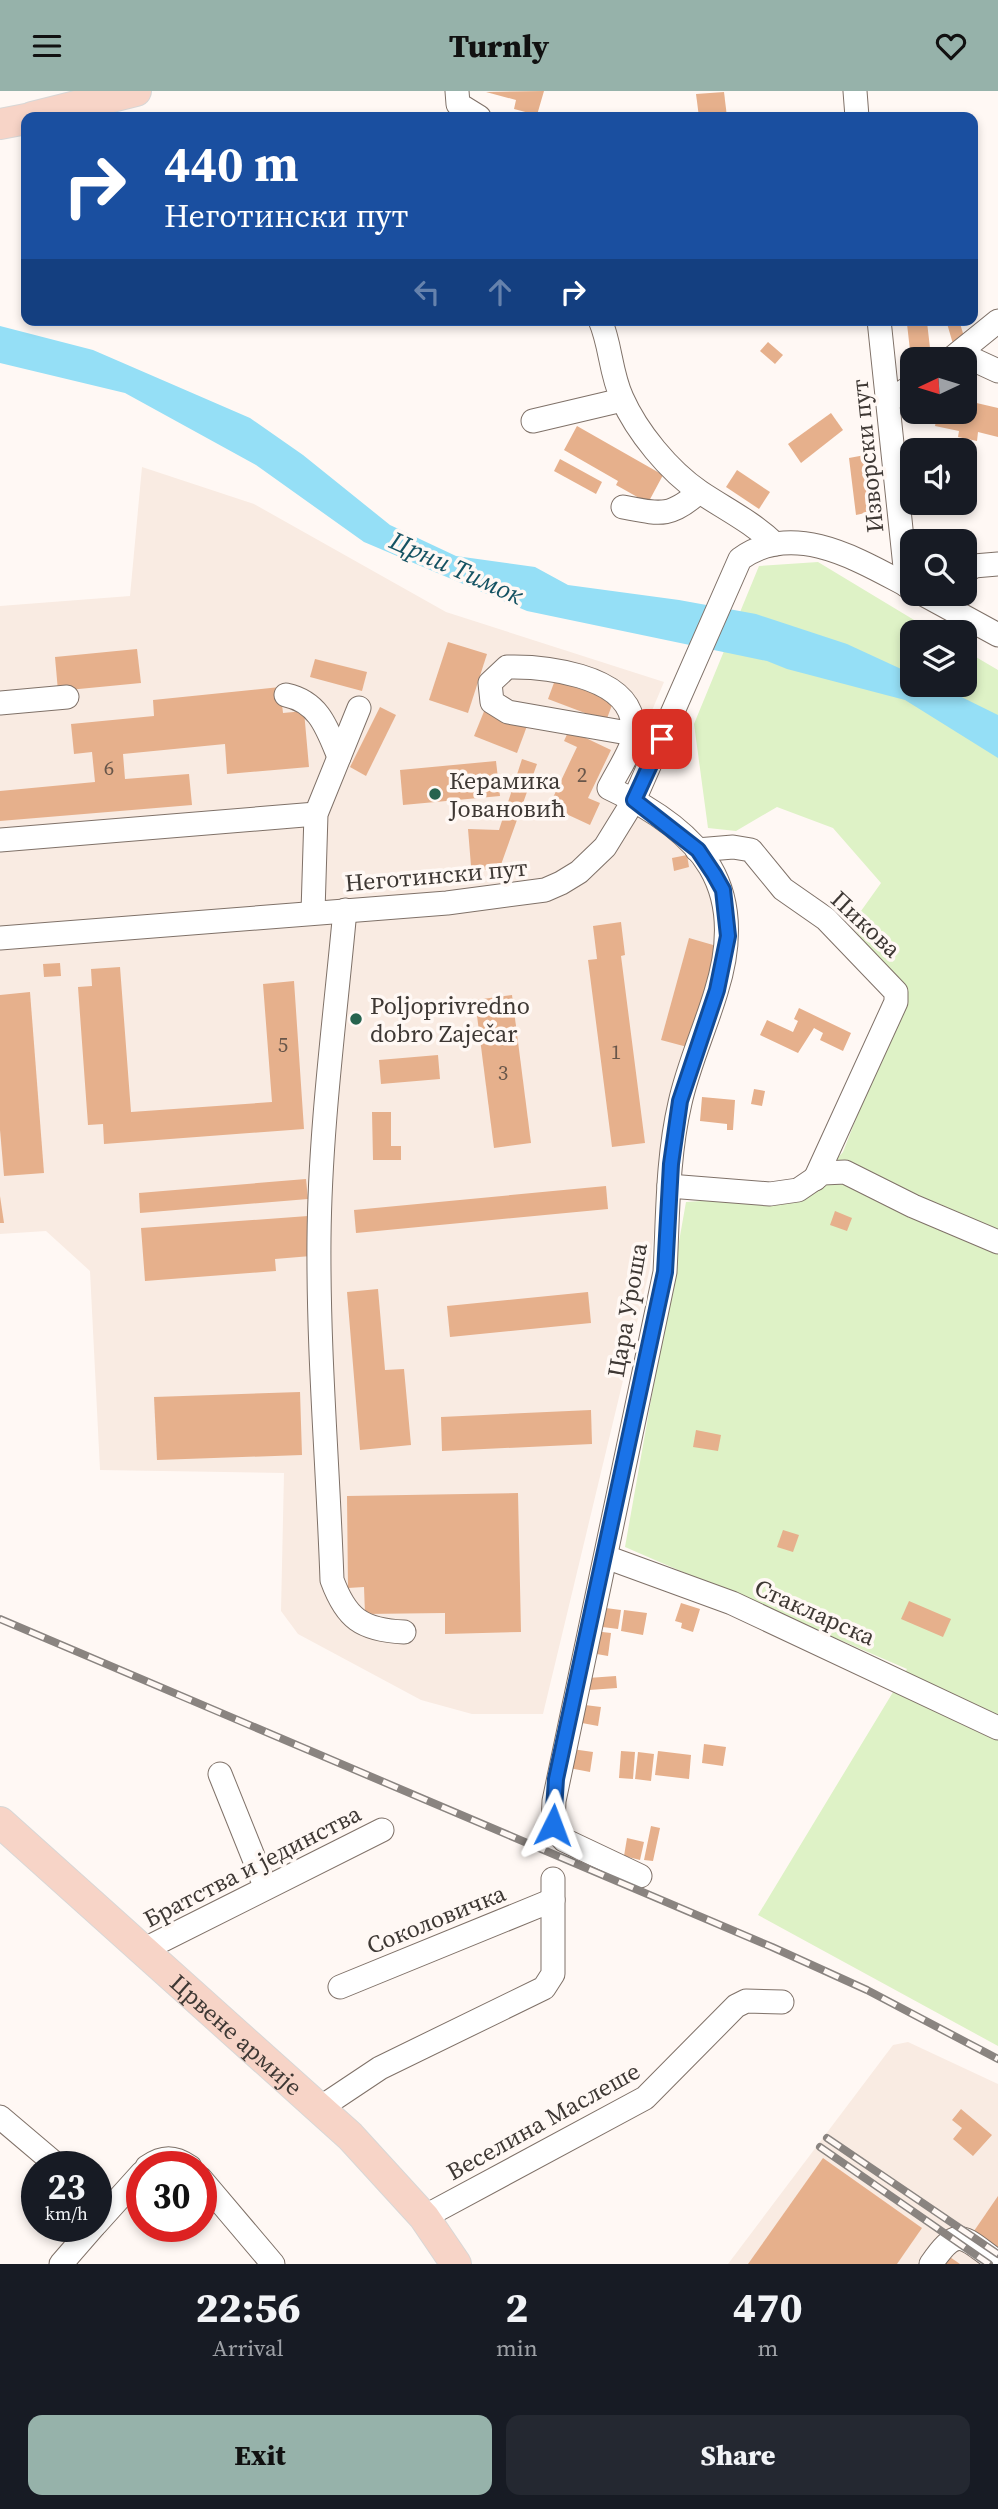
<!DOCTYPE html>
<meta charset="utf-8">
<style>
:root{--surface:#171b24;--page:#242831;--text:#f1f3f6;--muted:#9ea1a6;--accent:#96b2aa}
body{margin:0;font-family:"Source Serif 4",serif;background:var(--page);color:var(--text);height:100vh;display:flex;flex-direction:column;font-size:26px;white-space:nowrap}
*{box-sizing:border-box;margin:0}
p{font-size:23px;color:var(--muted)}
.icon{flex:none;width:38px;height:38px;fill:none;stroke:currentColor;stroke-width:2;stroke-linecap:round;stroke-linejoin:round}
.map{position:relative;height:2173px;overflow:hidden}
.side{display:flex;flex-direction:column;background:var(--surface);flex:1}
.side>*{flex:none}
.guide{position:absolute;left:21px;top:21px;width:957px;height:214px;border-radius:14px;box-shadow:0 4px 10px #0003;background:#1a4fa0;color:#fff;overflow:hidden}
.needle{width:46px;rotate:266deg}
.buttons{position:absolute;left:900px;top:256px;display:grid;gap:14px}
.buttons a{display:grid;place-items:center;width:77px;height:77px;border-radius:14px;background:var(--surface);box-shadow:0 4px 10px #0003;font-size:35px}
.speed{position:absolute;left:21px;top:2060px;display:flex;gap:14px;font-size:35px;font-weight:700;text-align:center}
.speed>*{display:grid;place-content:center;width:91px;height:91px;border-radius:50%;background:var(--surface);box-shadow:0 4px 10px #0003;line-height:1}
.speed small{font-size:18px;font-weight:400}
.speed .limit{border:10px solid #d22;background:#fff;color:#111}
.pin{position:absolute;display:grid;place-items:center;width:60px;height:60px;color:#fff;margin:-30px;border-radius:14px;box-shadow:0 4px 10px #0006}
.me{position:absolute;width:77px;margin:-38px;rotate:3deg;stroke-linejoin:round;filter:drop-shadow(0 0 5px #0008)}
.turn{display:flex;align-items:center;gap:24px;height:147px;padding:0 28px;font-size:32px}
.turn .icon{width:91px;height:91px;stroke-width:2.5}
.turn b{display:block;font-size:49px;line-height:60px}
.lanes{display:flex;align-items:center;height:66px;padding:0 28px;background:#0003;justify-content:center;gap:35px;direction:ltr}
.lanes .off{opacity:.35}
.eta{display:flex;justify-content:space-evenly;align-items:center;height:119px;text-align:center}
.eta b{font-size:42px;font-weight:800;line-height:49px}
.cta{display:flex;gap:14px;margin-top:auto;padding:14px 28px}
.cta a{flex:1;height:80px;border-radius:14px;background:var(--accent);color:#111;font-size:28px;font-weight:800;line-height:80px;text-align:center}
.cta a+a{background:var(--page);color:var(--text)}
header{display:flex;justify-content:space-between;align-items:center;height:91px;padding:0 28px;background:var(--accent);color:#111;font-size:32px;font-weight:800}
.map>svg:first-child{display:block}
</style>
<header><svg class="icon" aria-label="menu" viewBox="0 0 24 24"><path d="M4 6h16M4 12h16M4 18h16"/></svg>Turnly<svg class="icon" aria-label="heart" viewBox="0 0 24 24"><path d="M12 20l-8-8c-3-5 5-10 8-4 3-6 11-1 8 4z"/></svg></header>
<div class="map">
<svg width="998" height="2173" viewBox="0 0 998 2173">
<rect width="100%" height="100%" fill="#fff8f4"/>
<g fill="#f9ebe2">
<polygon points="142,376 254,413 446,521 664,591 614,710 674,749 706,791 719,841 667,1019 650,1177 543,1623 472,1623 421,1609 298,1543 281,1520 284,1382 100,1379 90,1180 46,1140 0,1143 0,515 130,505"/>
<polygon points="908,1951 998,1993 998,2173 728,2173 893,1954"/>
</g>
<polygon fill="#def2c6" points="818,471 934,541 912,541 912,593 964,593 964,559 998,579 998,1955 758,1824 907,1578 625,1456 686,1111 804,1103 843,1061 905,902 851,834 881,792 833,737 777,716 736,740 708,737 694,633 759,475"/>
<polygon fill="#95dff6" points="0,235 93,259 250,327 303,364 390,434 456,465 535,476 568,494 679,509 756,523 847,553 912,583 912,593 935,593 998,624 998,667 905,609 787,578 767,570 527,520 364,451 256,374 125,302 0,272"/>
<g fill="#e6b08c">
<polygon points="544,0 537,24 514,18 516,9 486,1"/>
<polygon points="724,1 727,26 699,26 696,3"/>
<polygon points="946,229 959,229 965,249 953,253"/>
<polygon points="927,231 930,257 923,258 924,268 911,268 907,233"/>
<polygon points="768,251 783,264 775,273 760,260"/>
<polygon points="964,288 972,290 968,310 998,317 998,346 978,341 977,350 958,346 959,340 935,335 938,320 964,320"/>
<polygon points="831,322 843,339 801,372 788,353"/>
<polygon points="577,335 663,384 648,412 616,394 618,390 564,359"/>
<polygon points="865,364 872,403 867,403 870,421 856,424 849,367"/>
<polygon points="560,368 602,391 596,403 554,380"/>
<polygon points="737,379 770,401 759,418 726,396"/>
<polygon points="448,551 487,563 468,622 429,609"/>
<polygon points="137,558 141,592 58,600 55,566"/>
<polygon points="315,568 367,581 362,600 310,586"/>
<polygon points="555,589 583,599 586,592 615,606 606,630 548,608"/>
<polygon points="280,596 283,622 304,620 309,676 227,683 225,653 123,663 125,688 189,683 192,714 0,730 0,700 95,691 92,661 74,663 71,633 154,625 153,609"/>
<polygon points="380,616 396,624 366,685 350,676"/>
<polygon points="485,618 527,635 517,662 474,645"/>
<polygon points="569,639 611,659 588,707 600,712 590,734 549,715 577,656 564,650"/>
<polygon points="522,668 537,673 498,782 471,775 468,738 499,739"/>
<polygon points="496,670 500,705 403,714 400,679"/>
<polygon points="687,764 689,776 674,780 672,767"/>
<polygon points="621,831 625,864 621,865 645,1052 612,1056 588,869 597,868 593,835"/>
<polygon points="689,847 720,856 691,957 661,949"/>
<polygon points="60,872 61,885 44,886 43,873"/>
<polygon points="120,876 131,1021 272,1011 263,893 294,890 304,1038 104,1053 103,1033 88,1034 78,896 92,895 91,878"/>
<polygon points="30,901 44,1082 4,1085 0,1039 0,904"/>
<polygon points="512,904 531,1052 494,1057 475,909"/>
<polygon points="799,917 851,942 843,960 820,949 823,942 814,937 798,962 760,944 767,929 793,941 798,930 794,928"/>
<polygon points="438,964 440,988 381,993 379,969"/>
<polygon points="754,998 765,1000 762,1015 751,1013"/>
<polygon points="702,1006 735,1009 733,1039 727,1039 727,1033 700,1030"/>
<polygon points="372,1021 391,1021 391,1055 401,1055 401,1069 373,1069"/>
<polygon points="306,1088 308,1108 140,1122 139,1102"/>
<polygon points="606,1095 608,1118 356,1142 354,1119"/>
<polygon points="0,1105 4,1132 0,1132"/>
<polygon points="835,1120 852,1127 847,1140 830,1134"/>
<polygon points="308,1125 311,1165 275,1168 276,1180 145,1190 141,1137"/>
<polygon points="378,1198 385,1279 404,1278 411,1354 360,1359 347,1201"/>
<polygon points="588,1201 591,1232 450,1246 447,1215"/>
<polygon points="300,1301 302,1364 157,1369 154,1306"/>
<polygon points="591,1319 592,1353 442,1360 441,1326"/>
<polygon points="696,1339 721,1344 718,1360 693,1356"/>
<polygon points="518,1402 521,1541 445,1543 445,1522 365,1523 364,1496 348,1497 347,1405"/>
<polygon points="783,1439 799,1444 793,1461 777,1456"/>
<polygon points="909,1510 951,1528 943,1546 901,1528"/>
<polygon points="681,1512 700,1518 693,1541 681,1537 682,1532 675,1530"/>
<polygon points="598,1516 621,1519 618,1538 595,1535"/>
<polygon points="624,1519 647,1522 643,1544 621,1540"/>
<polygon points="594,1540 611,1542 608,1565 591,1562"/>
<polygon points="616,1585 617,1597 589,1599 588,1587"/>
<polygon points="585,1614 601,1616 598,1635 582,1632"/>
<polygon points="704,1653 726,1656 723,1675 702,1672"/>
<polygon points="572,1658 593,1661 590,1681 569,1677"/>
<polygon points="621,1660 635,1661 633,1688 619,1687"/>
<polygon points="658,1660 691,1664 689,1688 655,1684"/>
<polygon points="638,1661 654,1663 651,1690 635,1688"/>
<polygon points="651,1735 660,1737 653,1770 644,1769"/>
<polygon points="627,1747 644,1751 640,1769 624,1765"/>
<polygon points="961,2018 992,2044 973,2065 953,2048 962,2037 952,2029"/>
<polygon points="823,2067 922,2137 897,2173 748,2173"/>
<polygon points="998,2105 998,2157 974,2140"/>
<polygon points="947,2164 960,2173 940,2173"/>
</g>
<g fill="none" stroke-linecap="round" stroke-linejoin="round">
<g stroke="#7f7168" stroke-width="25">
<g id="minor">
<polyline points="457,0 458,13 479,26"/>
<polyline points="855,0 857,26"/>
<path d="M 600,229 C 611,254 610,281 622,307 C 637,341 669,380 700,401 C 727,419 752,431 775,453"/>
<polyline points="879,229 907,495"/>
<polyline points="959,262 998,280"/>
<polyline points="951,268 998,230"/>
<polyline points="888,310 912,295"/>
<polyline points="533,330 622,309"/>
<path d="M 623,416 C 660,423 670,427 699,401"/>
<polyline points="964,482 974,475 998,473"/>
<polyline points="921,502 998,544"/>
<path d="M 286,604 C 319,611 327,637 339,666"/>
<polyline points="0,612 67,606"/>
<polyline points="0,749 316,723"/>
<polyline points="697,759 733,756 751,759 783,798 826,828 896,901 896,911 815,1088"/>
<path d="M 345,819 C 335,928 320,1038 319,1148 C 318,1262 328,1375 332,1489 C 346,1527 361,1539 404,1541"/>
<polyline points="313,821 316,723 359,617"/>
<path d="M 0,847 L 447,812 L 545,799 L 561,792 L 579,781 L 605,756 L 634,709 L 740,468 C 795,428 862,471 912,497"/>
<polyline points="669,1095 770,1103 798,1099 823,1082 845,1081 913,1115 998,1151"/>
<polyline points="606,1466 732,1512 998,1637"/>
<polyline points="220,1683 265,1795"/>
<path d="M 640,1785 L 564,1749 L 553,1734 L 554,1710 L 665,1181 C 668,1125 667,1068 680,1012 C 688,975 705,938 716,901 C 749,796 703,741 609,697 C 617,681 631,661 635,643 C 636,639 634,632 632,628 C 623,584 544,575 507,576 L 490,592 L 492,611 L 508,621 L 662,648"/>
<polyline points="145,1858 382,1739"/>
<polyline points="340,1896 553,1809"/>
<polyline points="320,2017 380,1977 544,1897 553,1883 553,1788"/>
<polyline points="0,2026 59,2076"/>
<path d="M 147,2076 C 163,2065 174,2065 190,2076"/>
<polyline points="201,2088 273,2173"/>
<polyline points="424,2126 645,2007 736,1915 746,1910 782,1911"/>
<polyline points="96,2133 142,2082"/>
<polyline points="61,2173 94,2135"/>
<path d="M 931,2173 C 959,2132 963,2147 998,2171"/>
</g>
</g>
<g stroke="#d8d7d6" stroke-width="32">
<g id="major">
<polyline points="32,26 136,0"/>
<polyline points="0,33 26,28"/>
<path id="s1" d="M 0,1731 L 350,2045 L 424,2126 L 456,2173"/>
</g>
</g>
<use href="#minor" stroke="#fff" stroke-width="23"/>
<use href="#major" stroke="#f7d4c7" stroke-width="30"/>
<g stroke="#8a8480" stroke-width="8">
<g id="rail">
<polyline points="0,1528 772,1856 867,1899 998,1968"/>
<polyline points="827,2047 998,2163"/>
<polyline points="820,2056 989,2173"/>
</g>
</g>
<use href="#rail" stroke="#fff8f4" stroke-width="5" stroke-dasharray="16" stroke-linecap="butt"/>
</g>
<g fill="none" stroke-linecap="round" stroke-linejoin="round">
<g stroke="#114b97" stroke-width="18">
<polyline id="route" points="553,1734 556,1688 665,1181 671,1073 680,1010 717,899 728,845 723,799 714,783 698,759 634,709 662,648"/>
</g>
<use href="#route" stroke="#1a73e8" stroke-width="12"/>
</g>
<g fill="#26634e" stroke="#fff8f4" stroke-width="2.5">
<circle cx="435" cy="703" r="7"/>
<circle cx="356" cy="928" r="7"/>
</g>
<g text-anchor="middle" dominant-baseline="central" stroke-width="7" stroke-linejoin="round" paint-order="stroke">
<g font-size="21" fill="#68564a">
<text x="109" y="676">6</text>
<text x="582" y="683">2</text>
<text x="283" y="953">5</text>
<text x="616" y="960">1</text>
<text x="503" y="981">3</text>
</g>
<g font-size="24" fill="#3e3834" stroke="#fff8f4">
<text transform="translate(867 365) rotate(-96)">Изворски пут</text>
<text transform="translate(436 784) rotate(-5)">Неготински пут</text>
<text transform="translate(866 833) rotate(43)">Пикова</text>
<text transform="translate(627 1219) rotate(-80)">Цара Уроша</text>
<text transform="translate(815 1521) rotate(24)">Стакларска</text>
<text transform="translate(252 1775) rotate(-27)">Братства и јединства</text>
<text transform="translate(436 1828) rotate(-22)">Соколовичка</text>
<text stroke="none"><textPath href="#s1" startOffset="318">Црвене армије</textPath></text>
<text transform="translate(543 2030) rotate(-29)">Веселина Маслеше</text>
</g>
<g font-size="24" fill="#3e3834" stroke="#fff8f4" text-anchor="start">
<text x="449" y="689">Керамика<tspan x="449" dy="28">Јовановић</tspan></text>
<text x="370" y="914">Poljoprivredno<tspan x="370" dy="28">dobro Zaječar</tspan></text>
</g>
<g font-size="26" font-style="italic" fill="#145262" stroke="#fff8f4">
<text transform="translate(457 477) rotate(24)">Црни Тимок</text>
</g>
</g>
</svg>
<div class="buttons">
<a><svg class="needle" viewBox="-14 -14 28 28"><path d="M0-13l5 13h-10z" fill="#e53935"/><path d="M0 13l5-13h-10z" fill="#9ea1a6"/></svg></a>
<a><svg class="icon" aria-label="sound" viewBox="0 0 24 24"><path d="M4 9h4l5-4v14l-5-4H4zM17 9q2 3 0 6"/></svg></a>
<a><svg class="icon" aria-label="search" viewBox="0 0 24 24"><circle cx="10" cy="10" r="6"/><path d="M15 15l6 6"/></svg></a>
<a><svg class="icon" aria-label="layers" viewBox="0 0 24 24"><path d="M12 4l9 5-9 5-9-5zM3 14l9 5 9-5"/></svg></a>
</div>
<div class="speed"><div>23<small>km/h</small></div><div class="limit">30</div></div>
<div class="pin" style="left:662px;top:648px;background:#d93025"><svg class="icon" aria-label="arrive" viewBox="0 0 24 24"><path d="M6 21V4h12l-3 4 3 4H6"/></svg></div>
<svg class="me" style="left:553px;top:1734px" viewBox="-20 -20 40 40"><path d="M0-17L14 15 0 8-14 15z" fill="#1a73e8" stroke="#fff" stroke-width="4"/></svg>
<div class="guide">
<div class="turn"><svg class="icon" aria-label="right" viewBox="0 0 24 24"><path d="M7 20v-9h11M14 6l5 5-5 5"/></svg><div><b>440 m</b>Неготински пут</div></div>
<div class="lanes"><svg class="icon off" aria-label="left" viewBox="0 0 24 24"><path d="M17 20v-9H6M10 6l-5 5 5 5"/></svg><svg class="icon off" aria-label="ahead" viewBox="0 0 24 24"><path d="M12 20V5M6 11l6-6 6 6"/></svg><svg class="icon" aria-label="right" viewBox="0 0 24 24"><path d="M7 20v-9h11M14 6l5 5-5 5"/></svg></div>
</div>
</div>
<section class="side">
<div class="eta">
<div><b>22:56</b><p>Arrival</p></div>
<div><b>2</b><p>min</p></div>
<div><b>470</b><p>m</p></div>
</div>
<div class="cta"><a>Exit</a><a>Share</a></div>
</section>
